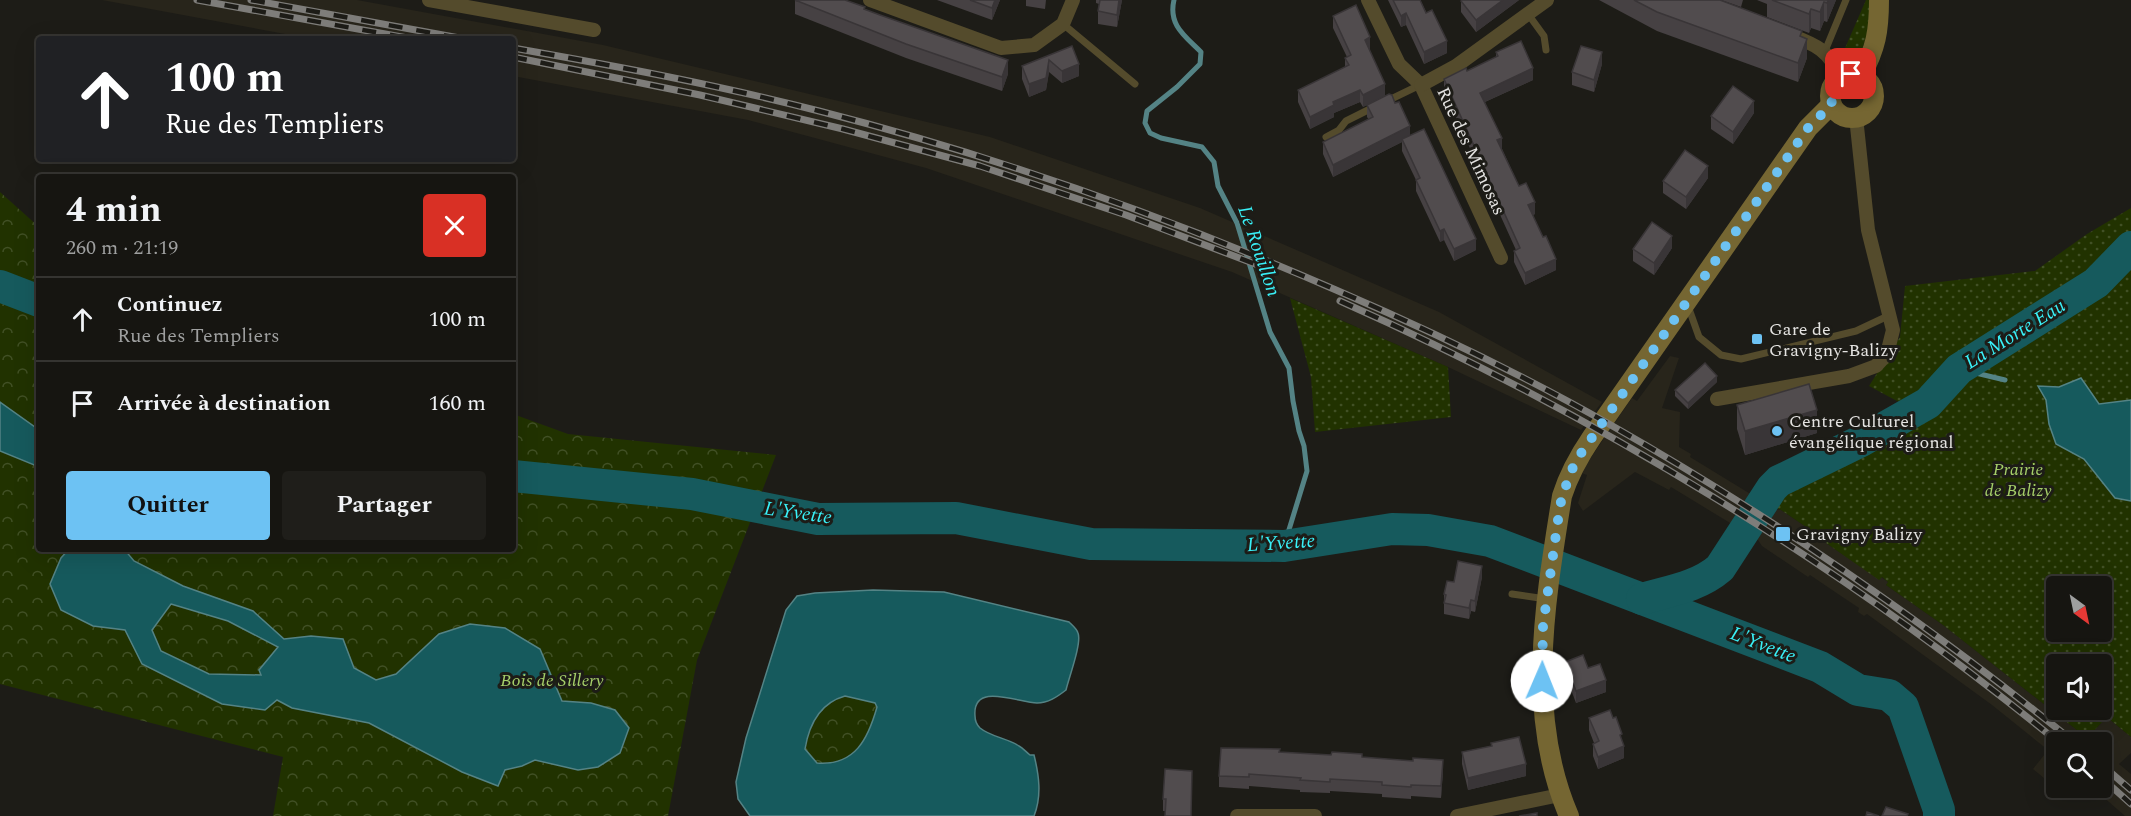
<!DOCTYPE html>
<html lang="fr">
<meta charset="utf-8">
<style>
:root{--surface:#161511;--page:#1f1e1a;--text:#f1f3f6;--muted:#9e9f9f;--line:#353431;--accent:#6dc2f3}
body{margin:0;font-family:Spectral,serif;background:var(--page);color:var(--text);height:100vh;display:flex;flex-direction:column;font-size:22px;white-space:nowrap}
*{box-sizing:border-box;margin:0}
p{font-size:20px;color:var(--muted)}
.icon{flex:none;width:33px;height:33px;fill:none;stroke:currentColor;stroke-width:2;stroke-linecap:round;stroke-linejoin:round}
.map{position:relative;flex:1;overflow:hidden}
.drawer{position:absolute;left:36px;top:174px;width:480px;height:378px;display:flex;flex-direction:column;background:var(--surface);border-radius:6px;box-shadow:0 6px 24px #0002,0 0 0 2px var(--line)}
.drawer>*{flex:none}
.guide{position:absolute;left:36px;top:36px;width:480px;height:126px;border-radius:6px;box-shadow:0 6px 24px #0002,0 0 0 2px var(--line);background:#202124;color:#fff;overflow:hidden}
.needle{width:39px;rotate:147deg}
.controls{position:absolute;left:2046px;top:576px;display:grid;gap:12px}
.controls a{display:grid;place-items:center;width:66px;height:66px;border-radius:6px;background:var(--surface);box-shadow:0 6px 24px #0002,0 0 0 2px var(--line);font-size:30px}
.pin{position:absolute;display:grid;place-items:center;width:51px;height:51px;color:#fff;margin:-26px;border-radius:12px;box-shadow:0 3px 9px #0006}
.me{position:absolute;width:66px;margin:-33px;rotate:1deg;stroke-linejoin:round;filter:drop-shadow(0 0 4px #0008)}
.turn{display:flex;align-items:center;gap:21px;height:126px;padding:0 30px;font-size:27px}
.turn .icon{width:78px;height:78px;stroke-width:2.5}
.turn b{display:block;font-size:42px;line-height:51px}
.round{display:grid;place-items:center;flex:none;width:63px;height:63px;border-radius:6px;background:var(--page)}
.overview{display:flex;align-items:center;justify-content:space-between;height:102px;padding:0 30px}
h1{font-size:36px;font-weight:700;line-height:45px}
.cta{display:flex;gap:12px;margin-top:auto;padding:12px 30px}
.cta a{flex:1;height:69px;border-radius:6px;background:var(--accent);color:#111;font-size:24px;font-weight:700;line-height:69px;text-align:center}
.cta a+a{background:var(--page);color:var(--text)}
ul{padding:0;list-style:none}
li{display:flex;align-items:center;gap:18px;height:84px;padding:0 30px;border-top:2px solid var(--line)}
li div{flex:1}
li b{display:block;font-size:22px}
li em{font-style:normal}
.map>svg:first-child{display:block}
</style>
<div class="map">
<svg width="2131" height="816" viewBox="0 0 2131 816">
<defs>
<pattern id="green-dots" width="8" height="8" patternUnits="userSpaceOnUse" patternTransform="scale(1.5)"><rect width="8" height="8" fill="#213200"/><path d="M2 2h.1M6 6h.1" fill="none" stroke="#415025" stroke-width="1.8" stroke-linecap="round"/></pattern>
<pattern id="forest-crowns" width="20" height="18" patternUnits="userSpaceOnUse" patternTransform="scale(1.5)"><rect width="20" height="18" fill="#213200"/><path d="M2 6a3 3 0 1 1 6 0M12 15a3 3 0 1 1 6 0" fill="none" stroke="#415025"/></pattern>
</defs>
<rect width="100%" height="100%" fill="#1d1c17"/>
<g fill="#28251b">
<polygon points="102,0 357,0 603,45 990,137 1200,208 1439,312 1602,402 1581,430 1448,367 1232,272 926,168 748,120 513,76 513,39 312,39"/>
<polygon points="1670,356 1679,358 1662,408 1680,412 1679,447 1691,454 1690,457 1775,509 1781,510 1827,541 1826,543 1879,579 1881,577 1888,582 1886,585 1943,625 2087,738 2105,719 2108,718 2131,737 2131,753 2119,764 2131,774 2131,816 2125,816 2093,788 2102,788 2102,742 2056,742 2056,788 2033,769 2048,750 1992,705 1867,614 1864,616 1858,612 1859,608 1841,596 1810,575 1808,577 1762,546 1758,540 1671,487 1669,490 1635,472 1583,511 1578,503 1587,475 1581,473 1585,466 1629,402 1632,398 1637,401"/>
</g>
<g fill="url(#green-dots)" fill-rule="evenodd">
<path d="M 1866,0 L 1870,0 C 1870,20 1868,48 1852,63 L 1839,57 L 1842,55 Z"/>
<path d="M 2131,208 L 2131,737 L 2108,718 L 2105,719 L 2087,738 L 1943,625 L 1886,585 L 1888,582 L 1882,577 L 1879,580 L 1826,543 L 1827,541 L 1781,510 L 1769,505 L 1782,488 L 1885,440 L 1925,416 L 1869,386 L 1900,337 L 1905,286 L 2035,271 L 2087,234 ZM 2056,586 L 2102,586 L 2102,632 L 2056,632 ZM 2056,664 L 2102,664 L 2102,710 L 2056,710 Z"/>
<polygon points="1290,298 1448,367 1451,417 1315,432 1311,377"/>
</g>
<g fill="url(#forest-crowns)">
<polygon points="0,192 39,227 39,549 513,549 513,414 568,434 776,455 697,660 668,816 273,816 283,757 0,684"/>
<path d="M 845,696 L 875,703 L 877,707 C 868,739 855,766 817,763 L 805,749 C 810,725 820,703 845,696 Z"/>
</g>
<g fill="#165a5d" stroke="#548385" stroke-width="1.5" fill-rule="evenodd">
<polygon points="2081,378 2099,404 2131,400 2131,501 2115,498 2084,459 2056,444 2049,424 2046,400 2038,386 2059,387"/>
<polygon points="0,402 39,430 39,467 0,451"/>
<path d="M 69,549 L 124,549 L 134,561 L 183,586 L 253,611 L 284,639 L 311,636 L 343,639 L 354,668 L 376,680 L 396,674 L 439,634 L 470,624 L 505,628 L 540,649 L 562,701 L 591,703 L 615,710 L 629,728 L 620,753 L 598,767 L 578,770 L 535,760 L 522,766 L 505,770 L 498,786 L 462,772 L 369,723 L 292,708 L 277,700 L 265,710 L 222,704 L 142,664 L 125,630 L 93,626 L 61,610 L 50,584 L 61,558 ZM 171,604 L 228,621 L 278,647 L 259,670 L 261,675 L 209,674 L 161,651 L 152,630 Z"/>
<path d="M 873,590 L 944,592 L 1069,622 C 1072,625 1077,629 1078,633 C 1082,643 1069,677 1066,690 C 1057,697 1048,703 1037,703 C 1019,703 972,681 975,716 C 975,720 977,725 980,728 C 991,737 1007,738 1019,746 C 1023,748 1026,752 1030,755 L 1034,755 C 1039,775 1042,796 1034,816 L 750,816 L 738,799 L 736,782 L 746,738 L 786,610 L 797,596 L 815,593 ZM 845,696 L 875,703 L 877,707 C 868,739 855,766 817,763 L 805,749 C 809,725 820,703 845,696 Z"/>
</g>
<g fill="none" stroke-linecap="round" stroke-linejoin="round">
<g stroke="#548385" stroke-width="5">
<path d="M 1174,0 C 1168,25 1185,36 1201,52 L 1200,64 L 1177,87 L 1147,111 L 1145,123 L 1150,133 L 1161,138 L 1202,147 L 1214,162 L 1218,186 L 1237,223 L 1270,332 L 1289,368 L 1293,401 L 1299,431 L 1304,446 L 1307,471 L 1284,546"/>
<polyline points="1959,369 2005,380"/>
</g>
<g stroke="#165a5d" stroke-width="32">
<polyline points="0,286 39,301"/>
<polyline points="513,476 692,494 818,519 956,518 1091,544 1284,546 1392,529 1428,530 1490,541 1820,667 1858,690 1889,695 1903,707 1939,810 1939,816"/>
<path d="M 1642,599 C 1669,591 1698,587 1720,568 L 1772,488 L 1779,481 L 1861,441 L 1928,403 L 1959,369 L 2096,283 L 2131,247"/>
</g>
<g stroke="#544b2c" stroke-width="7">
<polyline points="1528,14 1544,36 1546,50"/>
<polyline points="1063,24 1135,84"/>
<polyline points="1825,51 1846,0"/>
<polyline points="1387,101 1420,85"/>
<polyline points="1326,137 1339,130 1346,121 1374,107"/>
<polyline points="1688,306 1699,337 1721,355 1741,359 1856,331 1890,315"/>
<polyline points="1512,594 1546,599"/>
</g>
<g stroke="#544b2c" stroke-width="14">
<polyline points="429,0 594,30"/>
<polyline points="870,0 1001,48 1034,45 1063,24 1073,0"/>
<polyline points="1368,0 1399,64 1421,85 1501,258"/>
<path d="M 1790,35 C 1817,45 1828,50 1841,77"/>
<polyline points="1421,85 1456,66 1547,0"/>
<polyline points="1717,399 1849,376 1876,366 1887,354 1893,330 1868,230 1856,117"/>
<polyline points="1237,816 1315,816"/>
<polyline points="1457,816 1560,795"/>
</g>
<g stroke="#756632" stroke-width="20">
<circle cx="1852" cy="96" r="22"/>
<path d="M 1861,76 C 1876,48 1879,31 1879,0"/>
<path d="M 1569,816 C 1525,714 1545,602 1562,496 C 1569,474 1579,456 1592,437 L 1808,128 L 1832,104"/>
</g>
<g stroke="#7e7d7a" stroke-width="7">
<g id="rail">
<polyline points="197,0 413,39"/>
<polyline points="251,0 465,39"/>
<path d="M 513,48 C 616,66 718,85 819,111 C 996,156 1168,217 1336,290 C 1429,330 1521,374 1609,424 C 1773,517 1928,624 2074,742"/>
<polyline points="513,57 700,95 843,129 980,166 1126,215 1263,267"/>
<path d="M 1340,301 C 1597,415 1841,564 2058,742"/>
<polyline points="2102,765 2131,790"/>
<polyline points="2102,778 2131,804"/>
</g>
</g>
<use href="#rail" stroke="#1d1c17" stroke-width="4.5" stroke-dasharray="14" stroke-linecap="butt"/>
</g>
<g fill="#464143">
<polygon points="937,0 1000,0 992,20"/>
<polygon points="1026,0 1046,0 1045,9 1026,6"/>
<polygon points="1096,0 1122,0 1117,27 1098,24 1098,11 1099,4 1096,3"/>
<polygon points="1388,0 1420,0 1447,53 1424,64 1406,25 1401,27"/>
<polygon points="1519,0 1476,32 1461,12 1461,1"/>
<polygon points="1599,0 1720,0 1802,37 1807,58 1798,82 1657,31"/>
<polygon points="1721,0 1743,0 1741,7"/>
<polygon points="1757,0 1836,0 1827,22 1824,21 1820,31 1811,28 1809,33 1767,17 1767,4"/>
<polygon points="795,1 865,9 1008,74 1002,91 906,58 795,14"/>
<polygon points="1333,16 1370,49 1369,50 1385,96 1363,107 1360,102 1334,113 1334,117 1310,129 1298,102 1298,90 1345,67 1345,58 1347,57 1333,28"/>
<polygon points="1072,46 1079,76 1062,83 1049,72 1046,90 1029,97 1022,79 1022,66"/>
<polygon points="1496,52 1533,80 1485,102 1502,149 1519,186 1535,214 1533,215 1556,270 1525,285 1514,262 1514,251 1516,250 1444,91 1444,79 1467,71 1496,57"/>
<polygon points="1602,64 1594,92 1572,85 1572,72"/>
<polygon points="1367,105 1410,135 1476,250 1454,261 1444,240 1440,242 1416,191 1416,180 1402,151 1402,142 1333,177 1323,154 1323,142 1369,120 1367,117"/>
<polygon points="1754,113 1733,144 1711,129 1711,116"/>
<polygon points="1708,178 1686,209 1663,193 1663,181"/>
<polygon points="1672,248 1654,275 1633,261 1633,249"/>
<polygon points="1717,382 1688,409 1675,396 1675,390"/>
<polygon points="1737,405 1817,433 1745,455 1737,429"/>
<polygon points="1482,577 1475,612 1471,611 1469,619 1444,614 1444,594 1454,582"/>
<polygon points="1565,662 1606,692 1576,703 1565,674"/>
<polygon points="1589,718 1622,741 1624,758 1598,769 1593,756 1593,744 1594,743 1589,730"/>
<polygon points="1491,743 1526,776 1468,790 1462,764 1462,752 1491,746"/>
<polygon points="1279,752 1362,757 1443,771 1441,798 1411,796 1411,799 1382,797 1382,794 1330,791 1330,793 1300,792 1300,790 1249,786 1249,789 1219,787 1219,776"/>
<polygon points="1192,771 1165,811 1163,811 1163,799"/>
</g>
<g fill="#393537">
<polygon points="995,0 1000,0 992,20 992,8"/>
<polygon points="1119,0 1122,0 1117,27 1117,15"/>
<polygon points="1503,0 1519,0 1476,32 1476,20"/>
<polygon points="1828,0 1836,0 1827,22 1827,3"/>
<polygon points="1824,2 1824,21 1820,31 1820,12"/>
<polygon points="1811,9 1811,28 1809,33 1809,14"/>
<polygon points="1406,13 1406,25 1401,27 1401,16"/>
<polygon points="1370,37 1370,49 1365,52 1365,40"/>
<polygon points="1807,39 1807,58 1798,82 1798,63"/>
<polygon points="1447,41 1447,53 1424,64 1424,52"/>
<polygon points="1602,52 1602,64 1594,92 1594,80"/>
<polygon points="1008,60 1008,74 1002,91 1002,77"/>
<polygon points="1049,60 1049,72 1046,90 1029,97 1029,84"/>
<polygon points="1079,64 1079,76 1062,83 1062,71"/>
<polygon points="1533,68 1533,80 1480,104 1480,93"/>
<polygon points="1385,84 1385,96 1363,107 1363,95"/>
<polygon points="1360,90 1360,102 1334,113 1334,117 1310,129 1310,117 1333,102"/>
<polygon points="1754,101 1754,113 1733,144 1733,132"/>
<polygon points="1410,126 1410,138 1402,139 1402,142 1333,177 1333,165"/>
<polygon points="1502,138 1502,150 1497,140"/>
<polygon points="1708,166 1708,178 1686,209 1686,197"/>
<polygon points="1535,202 1535,214 1528,217 1528,205"/>
<polygon points="1444,229 1444,240 1440,242 1440,231"/>
<polygon points="1672,236 1672,248 1654,275 1654,263"/>
<polygon points="1476,239 1476,250 1454,261 1454,249"/>
<polygon points="1556,259 1556,270 1525,285 1525,273"/>
<polygon points="1717,376 1717,382 1688,409 1688,403"/>
<polygon points="1817,410 1817,433 1745,455 1745,431"/>
<polygon points="1482,566 1482,577 1475,612 1475,601"/>
<polygon points="1471,600 1471,611 1469,619 1469,608"/>
<polygon points="1606,680 1606,692 1576,703 1576,691"/>
<polygon points="1624,746 1624,758 1598,769 1598,757"/>
<polygon points="1443,760 1443,771 1441,798 1441,786"/>
<polygon points="1526,764 1526,776 1468,790 1468,778"/>
</g>
<g fill="#514c4e" stroke="#393537" stroke-width="1.5">
<polygon points="795,0 845,0 865,7 864,9 880,15 1008,60 1002,77 906,44"/>
<polygon points="970,0 995,0 992,8"/>
<polygon points="1100,0 1119,0 1117,15 1098,11"/>
<polygon points="1393,0 1420,0 1426,13 1432,10 1447,41 1424,52 1406,13 1401,16"/>
<polygon points="1462,0 1503,0 1476,20 1461,1"/>
<polygon points="1634,0 1720,0 1802,31 1800,36 1807,39 1798,63 1657,12"/>
<polygon points="1772,0 1828,0 1827,3 1824,2 1820,12 1811,9 1809,14"/>
<polygon points="1356,5 1370,37 1365,40 1385,84 1363,95 1360,90 1333,102 1334,105 1310,117 1298,90 1349,65 1345,58 1351,55 1333,16"/>
<polygon points="1521,41 1533,68 1480,93 1502,138 1497,140 1519,186 1526,183 1535,202 1528,205 1543,237 1546,236 1556,259 1525,273 1514,251 1520,248 1444,79 1466,68 1467,71 1498,56 1496,52"/>
<polygon points="1072,46 1079,64 1062,71 1049,60 1046,78 1029,84 1022,66"/>
<polygon points="1581,46 1602,52 1594,80 1572,72"/>
<polygon points="1733,86 1754,101 1733,132 1711,116"/>
<polygon points="1389,94 1392,95 1395,103 1399,102 1410,126 1333,165 1323,142 1373,117 1367,105"/>
<polygon points="1424,129 1476,239 1454,249 1444,229 1440,231 1416,180 1420,178 1402,139"/>
<polygon points="1685,150 1708,166 1686,197 1663,181"/>
<polygon points="1652,222 1672,236 1654,263 1633,249"/>
<polygon points="1705,363 1717,376 1688,403 1675,390"/>
<polygon points="1809,384 1817,410 1745,431 1737,405"/>
<polygon points="1458,561 1482,566 1475,601 1471,600 1469,608 1444,603 1446,595 1444,594 1447,581 1454,582"/>
<polygon points="1583,655 1588,668 1600,664 1606,680 1576,691 1565,662"/>
<polygon points="1610,710 1613,718 1616,717 1622,734 1620,735 1624,746 1598,757 1593,744 1599,741 1589,718"/>
<polygon points="1519,737 1526,764 1468,778 1462,752 1492,746 1491,743"/>
<polygon points="1221,748 1280,749 1279,752 1331,755 1332,752 1362,754 1362,757 1413,761 1413,758 1443,760 1441,786 1411,785 1411,787 1382,785 1382,782 1330,779 1330,782 1300,780 1301,778 1249,774 1249,777 1219,776"/>
<polygon points="1165,769 1192,771 1191,816 1165,816 1166,799 1163,799"/>
<polygon points="1886,807 1908,814 1907,816 1882,816"/>
<polygon points="1867,812 1879,816 1866,816"/>
<polygon points="1537,813 1537,816 1519,816"/>
</g>
<g fill="none" stroke-linecap="round" stroke-linejoin="round">
<path stroke="#6dc2f3" stroke-width="10" stroke-dasharray="0 18" d="M 1542,681 L 1543,626 L 1559,513 L 1562,496 L 1575,462 L 1808,128 L 1832,104 C 1829,88 1835,79 1851,74"/>
</g>
<g fill="#6dc2f3" stroke="#1d1c17" stroke-width="2">
<rect x="1751" y="333" width="12" height="12" rx="3"/>
<circle cx="1777" cy="431" r="6"/>
<rect x="1775" y="526" width="16" height="16" rx="3"/>
</g>
<g text-anchor="middle" dominant-baseline="central" stroke-width="6" stroke-linejoin="round" paint-order="stroke">
<g font-size="18" fill="#e4e3e1" stroke="#1d1c17">
<text transform="translate(1471 151) rotate(65)">Rue des Mimosas</text>
</g>
<g font-size="18" fill="#e4e3e1" stroke="#1d1c17" text-anchor="start">
<text x="1769" y="329">Gare de<tspan x="1769" dy="21">Gravigny-Balizy</tspan></text>
<text x="1789" y="421">Centre Culturel<tspan x="1789" dy="21">évangélique régional</tspan></text>
<text x="1796" y="534">Gravigny Balizy</text>
</g>
<g font-size="18" font-style="italic" fill="#a5cf69" stroke="#1d1c17">
<text x="2018" y="469">Prairie<tspan x="2018" dy="21">de Balizy</tspan></text>
<text x="552" y="680">Bois de Sillery</text>
</g>
<g font-size="20" font-style="italic" fill="#39f0f7" stroke="#1d1c17">
<text transform="translate(1259 251) rotate(71)">Le Rouillon</text>
<text transform="translate(2015 334) rotate(-32)">La Morte Eau</text>
<text transform="translate(798 513) rotate(8)">L'Yvette</text>
<text transform="translate(1281 543) rotate(-4)">L'Yvette</text>
<text transform="translate(1763 645) rotate(21)">L'Yvette</text>
</g>
</g>
</svg>
<div class="controls">
<a><svg class="needle" viewBox="-14 -14 28 28"><path d="M0-13l5 13h-10z" fill="#e53935"/><path d="M0 13l5-13h-10z" fill="#9e9f9f"/></svg></a>
<a><svg class="icon" aria-label="sound" viewBox="0 0 24 24"><path d="M4 9h4l5-4v14l-5-4H4zM17 9q2 3 0 6"/></svg></a>
<a><svg class="icon" aria-label="search" viewBox="0 0 24 24"><circle cx="10" cy="10" r="6"/><path d="M15 15l6 6"/></svg></a>
</div>
<div class="pin" style="left:1851px;top:74px;background:#d93025"><svg class="icon" aria-label="arrive" viewBox="0 0 24 24"><path d="M6 21V4h12l-3 4 3 4H6"/></svg></div>
<svg class="me" style="left:1542px;top:681px" viewBox="-20 -20 40 40"><circle r="19" fill="#fff"/><path d="M0-13L10 11 0 6-10 11z" fill="#6dc2f3"/></svg>
<div class="guide">
<div class="turn"><svg class="icon" aria-label="ahead" viewBox="0 0 24 24"><path d="M12 20V5M6 11l6-6 6 6"/></svg><div><b>100 m</b>Rue des Templiers</div></div>
</div>
<section class="drawer">
<div class="overview"><div><h1>4 min</h1><p>260 m · 21:19</p></div><a class="round" style="background:#d93025;color:#fff"><svg class="icon" aria-label="close" viewBox="0 0 24 24"><path d="M6 6l12 12M18 6L6 18"/></svg></a></div>
<ul>
<li><svg class="icon" aria-label="ahead" viewBox="0 0 24 24"><path d="M12 20V5M6 11l6-6 6 6"/></svg><div><b>Continuez</b><p>Rue des Templiers</p></div><em>100 m</em></li>
<li><svg class="icon" aria-label="arrive" viewBox="0 0 24 24"><path d="M6 21V4h12l-3 4 3 4H6"/></svg><div><b>Arrivée à destination</b></div><em>160 m</em></li>
</ul>
<div class="cta"><a>Quitter</a><a>Partager</a></div>
</section>
</div>
